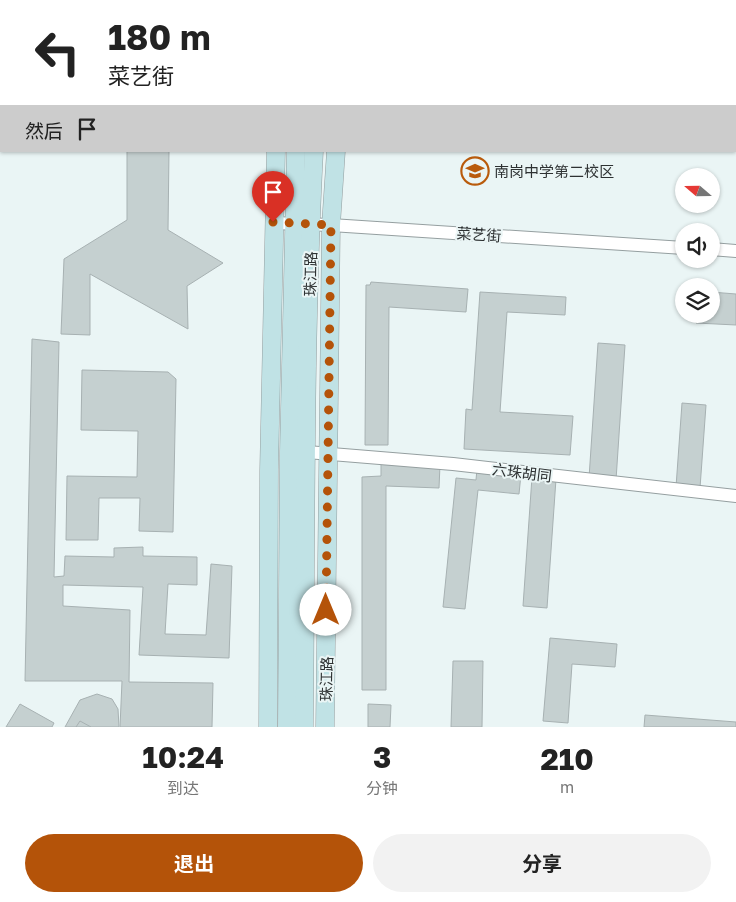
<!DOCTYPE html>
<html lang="zh">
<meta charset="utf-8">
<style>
:root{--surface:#fff;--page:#f2f2f2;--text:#222;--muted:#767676;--accent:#b45309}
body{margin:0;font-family:"Golos Text","Noto Sans SC",sans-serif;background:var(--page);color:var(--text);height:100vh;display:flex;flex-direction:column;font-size:19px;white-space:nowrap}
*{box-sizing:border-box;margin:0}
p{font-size:16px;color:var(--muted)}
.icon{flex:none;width:28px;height:28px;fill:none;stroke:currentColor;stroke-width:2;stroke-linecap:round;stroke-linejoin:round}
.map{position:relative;height:727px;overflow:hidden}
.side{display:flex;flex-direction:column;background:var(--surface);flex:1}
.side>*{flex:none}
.guide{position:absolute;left:0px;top:0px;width:736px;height:152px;box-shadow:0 1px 4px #0004;background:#fff;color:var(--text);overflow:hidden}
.needle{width:32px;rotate:290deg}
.fabs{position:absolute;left:675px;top:168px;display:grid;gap:10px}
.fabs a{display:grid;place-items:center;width:45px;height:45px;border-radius:50%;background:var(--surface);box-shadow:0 1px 4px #0004;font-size:25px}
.pin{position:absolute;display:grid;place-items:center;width:42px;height:42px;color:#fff;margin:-51px -21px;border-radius:50% 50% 50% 0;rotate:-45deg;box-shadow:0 0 5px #0007}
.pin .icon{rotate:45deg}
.me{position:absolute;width:55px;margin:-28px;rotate:0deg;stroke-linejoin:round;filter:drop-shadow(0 0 4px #0008)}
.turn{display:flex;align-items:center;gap:18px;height:105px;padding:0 25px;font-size:22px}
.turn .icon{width:65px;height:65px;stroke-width:2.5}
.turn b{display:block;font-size:35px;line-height:42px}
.then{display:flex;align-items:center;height:48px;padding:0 25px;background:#0003;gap:10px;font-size:19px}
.eta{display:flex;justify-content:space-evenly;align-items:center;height:85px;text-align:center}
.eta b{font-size:30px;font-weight:700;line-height:35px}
.cta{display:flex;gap:10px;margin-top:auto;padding:10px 25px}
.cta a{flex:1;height:58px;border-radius:30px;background:var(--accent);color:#fff;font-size:20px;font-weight:700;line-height:58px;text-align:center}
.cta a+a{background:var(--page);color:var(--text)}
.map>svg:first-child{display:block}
</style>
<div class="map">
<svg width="736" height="727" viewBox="0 0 736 727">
<rect width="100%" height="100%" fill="#eaf5f5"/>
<g fill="#c5d0d0" stroke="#a7b1b2">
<polygon points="392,0 475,0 392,1"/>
<polygon points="0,31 1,32 1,98 0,97"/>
<polygon points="127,151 169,151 168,230 223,263 187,286 188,329 90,274 90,335 61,334 64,259 127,220"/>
<polygon points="371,282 468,289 466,312 389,307 388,445 365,445 366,285 370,285"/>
<polygon points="480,292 566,297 565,315 507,312 500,412 573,416 570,455 464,449 466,409 472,410"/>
<polygon points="711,292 736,294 736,325 696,323 697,314 711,314"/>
<polygon points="32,339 59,342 54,577 64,576 65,556 114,557 114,548 143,547 143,556 197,557 197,585 168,584 165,634 206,635 211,564 232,566 229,658 139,655 143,587 63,585 63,606 130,610 129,682 213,683 212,727 120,727 122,681 25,681"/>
<polygon points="598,343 625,345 616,480 589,478"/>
<polygon points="82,370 168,372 176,379 173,532 139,531 140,498 99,498 98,540 66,540 67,476 137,477 138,431 81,430"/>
<polygon points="682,403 706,405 700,488 676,487"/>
<polygon points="381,464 440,465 439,488 386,486 386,690 362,690 362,477 381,476"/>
<polygon points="477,469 521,474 519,494 478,490 465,609 443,607 456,478 476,480"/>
<polygon points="532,477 556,479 547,608 523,606"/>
<polygon points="550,638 617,644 615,667 572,664 568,723 543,721"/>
<polygon points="453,661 483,661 482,727 451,727"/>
<polygon points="97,694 112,699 118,709 119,727 65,727 80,700"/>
<polygon points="20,704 54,723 52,727 6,727"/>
<polygon points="368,704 391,705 390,727 368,727"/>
<polygon points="645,715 736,722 736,727 644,727"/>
<polygon points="80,721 91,727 76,727"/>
</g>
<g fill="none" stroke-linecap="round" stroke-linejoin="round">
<g stroke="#959fa0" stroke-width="14">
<g id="minor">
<polyline points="273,223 331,225 684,248"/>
<polyline points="711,249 736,251"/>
<polyline points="307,452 453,464 736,496"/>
</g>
</g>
<g stroke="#959fa0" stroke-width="19">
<g id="secondary">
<polyline points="112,0 116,1"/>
<polyline points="219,0 224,1"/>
<polyline points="303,1 304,0"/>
<polyline points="324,1 324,0"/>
<polyline points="344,1 344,0"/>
<polyline points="367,1 367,0"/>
<polyline points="268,727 269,470 276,151"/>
<polyline points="287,727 289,451 296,151"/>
<path d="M 304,727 C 306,535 304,343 314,151"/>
<polyline points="325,727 331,225 336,151"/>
</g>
</g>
<use href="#minor" stroke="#fff" stroke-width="12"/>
<use href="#secondary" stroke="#c0e2e5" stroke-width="18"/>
</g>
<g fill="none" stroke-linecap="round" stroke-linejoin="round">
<polyline stroke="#b45309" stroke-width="9" stroke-dasharray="0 16.2" points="273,222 331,225 326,610"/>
</g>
<defs>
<g id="school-ring" transform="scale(1.4375)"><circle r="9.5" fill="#eaf5f5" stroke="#b95b0c" stroke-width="1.5"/><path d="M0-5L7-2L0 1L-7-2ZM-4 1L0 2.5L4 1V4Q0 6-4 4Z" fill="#b95b0c"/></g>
</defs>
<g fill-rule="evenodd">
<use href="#school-ring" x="475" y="171"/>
</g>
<g text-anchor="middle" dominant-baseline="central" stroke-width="4" stroke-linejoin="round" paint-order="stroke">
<g font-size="15" fill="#2d3132" stroke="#eaf5f5" text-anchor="start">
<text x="494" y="171">南岗中学第二校区</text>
</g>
<g font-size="15" fill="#2d3132" stroke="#eaf5f5">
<text transform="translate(479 234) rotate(4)">菜艺街</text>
<text transform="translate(310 274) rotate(-89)">珠江路</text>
<text transform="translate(522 472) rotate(7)">六珠胡同</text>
<text transform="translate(326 679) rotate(-89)">珠江路</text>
</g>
</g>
</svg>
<div class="fabs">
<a><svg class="needle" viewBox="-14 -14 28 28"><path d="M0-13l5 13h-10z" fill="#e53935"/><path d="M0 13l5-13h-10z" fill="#767676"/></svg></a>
<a><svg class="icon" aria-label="sound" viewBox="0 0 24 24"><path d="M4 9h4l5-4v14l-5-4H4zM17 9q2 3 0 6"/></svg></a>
<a><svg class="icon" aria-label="layers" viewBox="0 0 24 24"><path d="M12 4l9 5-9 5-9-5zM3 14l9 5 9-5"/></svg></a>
</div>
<div class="pin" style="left:273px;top:222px;background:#d93025"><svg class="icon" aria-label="arrive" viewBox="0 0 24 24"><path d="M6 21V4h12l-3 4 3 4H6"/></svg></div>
<svg class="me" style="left:326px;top:610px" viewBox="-20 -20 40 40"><circle r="19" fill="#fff"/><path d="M0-13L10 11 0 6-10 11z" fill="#b45309"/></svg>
<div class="guide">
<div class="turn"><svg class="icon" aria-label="left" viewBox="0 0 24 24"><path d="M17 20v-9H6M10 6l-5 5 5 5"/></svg><div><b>180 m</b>菜艺街</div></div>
<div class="then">然后<svg class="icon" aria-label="arrive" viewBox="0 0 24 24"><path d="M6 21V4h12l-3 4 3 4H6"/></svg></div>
</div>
</div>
<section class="side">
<div class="eta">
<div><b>10:24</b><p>到达</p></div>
<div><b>3</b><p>分钟</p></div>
<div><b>210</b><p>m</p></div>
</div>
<div class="cta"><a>退出</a><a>分享</a></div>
</section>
